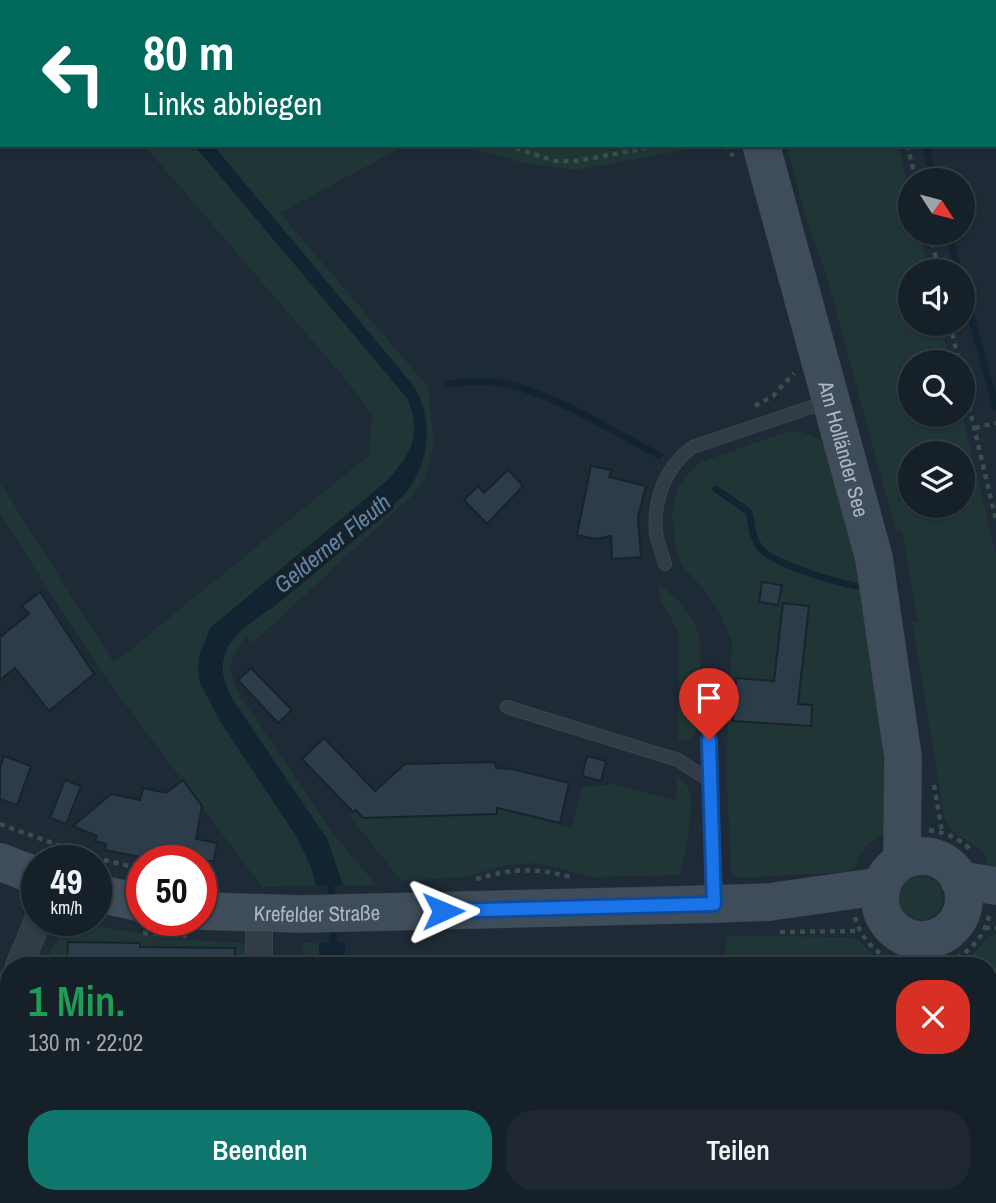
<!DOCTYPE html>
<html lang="de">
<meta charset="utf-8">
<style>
:root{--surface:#162028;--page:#1f2830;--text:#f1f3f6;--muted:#9ea3a8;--line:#353e45;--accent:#0f766e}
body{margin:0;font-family:"Archivo Narrow",sans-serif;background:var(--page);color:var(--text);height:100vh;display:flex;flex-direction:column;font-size:26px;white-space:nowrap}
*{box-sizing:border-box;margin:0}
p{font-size:23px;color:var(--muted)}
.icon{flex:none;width:38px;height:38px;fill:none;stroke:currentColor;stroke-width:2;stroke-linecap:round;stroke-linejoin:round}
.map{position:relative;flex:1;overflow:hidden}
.details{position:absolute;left:0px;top:957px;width:998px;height:247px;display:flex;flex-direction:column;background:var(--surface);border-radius:28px 28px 0 0;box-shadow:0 2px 5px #0004,0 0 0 2px var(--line)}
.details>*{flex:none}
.guide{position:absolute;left:0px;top:0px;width:998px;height:147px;box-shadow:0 2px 5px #0004,0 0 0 2px var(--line);background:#00695c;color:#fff;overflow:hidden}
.needle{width:46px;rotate:126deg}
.buttons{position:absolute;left:898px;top:168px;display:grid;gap:14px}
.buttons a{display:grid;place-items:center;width:77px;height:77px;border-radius:50%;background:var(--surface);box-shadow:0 2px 5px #0004,0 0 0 2px var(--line);font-size:35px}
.speed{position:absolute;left:21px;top:845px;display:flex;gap:14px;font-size:35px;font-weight:700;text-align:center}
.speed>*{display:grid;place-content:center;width:91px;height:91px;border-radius:50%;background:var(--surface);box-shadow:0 2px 5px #0004,0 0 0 2px var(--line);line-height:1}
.speed small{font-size:18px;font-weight:400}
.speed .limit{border:10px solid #d22;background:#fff;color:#111}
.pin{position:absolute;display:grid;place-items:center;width:60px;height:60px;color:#fff;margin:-72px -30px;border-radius:50% 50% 50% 0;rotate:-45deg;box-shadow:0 0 7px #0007}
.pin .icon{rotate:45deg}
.me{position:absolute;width:77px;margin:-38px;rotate:89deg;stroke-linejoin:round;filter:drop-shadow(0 0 5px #0008)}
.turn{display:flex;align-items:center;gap:24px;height:147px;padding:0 28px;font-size:32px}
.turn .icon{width:91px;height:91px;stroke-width:2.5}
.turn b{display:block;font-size:49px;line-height:60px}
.round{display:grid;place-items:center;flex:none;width:74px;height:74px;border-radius:28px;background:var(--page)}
.summary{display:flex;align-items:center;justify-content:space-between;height:119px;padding:0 28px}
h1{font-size:42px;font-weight:600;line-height:52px;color:#1e9e55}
.cta{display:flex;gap:14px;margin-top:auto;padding:14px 28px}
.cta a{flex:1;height:80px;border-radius:28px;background:var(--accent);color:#fff;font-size:28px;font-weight:600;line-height:80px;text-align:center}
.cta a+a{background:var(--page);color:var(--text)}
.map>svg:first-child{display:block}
</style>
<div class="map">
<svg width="996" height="1203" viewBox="0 0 996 1203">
<rect width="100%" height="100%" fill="#1e2a35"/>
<g fill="#203636" fill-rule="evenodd">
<polygon points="97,0 703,0 704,2 98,2"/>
<path d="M 144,145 L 194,145 L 407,398 C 423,434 412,453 387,481 L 211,627 L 198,670 L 200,683 L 222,724 L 297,837 L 311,867 L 316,886 L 262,887 L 102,673 L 0,514 L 0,483 L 114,663 L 369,455 L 372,415 L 347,381 Z"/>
<path d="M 213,145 L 406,145 L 280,213 L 428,387 L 434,445 L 425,478 L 415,493 L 253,643 L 246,637 C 227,659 227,670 240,696 L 332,832 L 376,885 L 343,885 L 327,839 L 233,700 C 225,684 219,672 225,654 C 233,629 263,616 282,600 C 321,568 358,535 396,503 C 434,466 433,428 412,384 Z"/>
<polygon points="455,145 712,145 578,170 528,164"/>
<path d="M 786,145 L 898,145 L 910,192 L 910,233 L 920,233 L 929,271 L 910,271 L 910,324 L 941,324 L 950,362 L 910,362 L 910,415 L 962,414 L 996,554 L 996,869 L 989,868 L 985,853 L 950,829 L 944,817 L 912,622 L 918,622 L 902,531 L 896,532 L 825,270 L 810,232 ZM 910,453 L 962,453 L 962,506 L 910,506 Z"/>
<path d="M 800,431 L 819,439 L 833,459 L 864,594 L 879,710 L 889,831 C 875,839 858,848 857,866 L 848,872 L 737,878 L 731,870 L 726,767 L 732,642 L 719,611 L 701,586 L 682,566 L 676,550 L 672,512 L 678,486 L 699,463 L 783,433 Z"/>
<path d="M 657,583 C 703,619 701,630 701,687 C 701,703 703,720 694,735 L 690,738 L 678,741 L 679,632 L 661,602 Z"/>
<path d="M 677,776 C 682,781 689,786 690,793 C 693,810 685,860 679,875 L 593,877 L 537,863 L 507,865 L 464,877 L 401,881 L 350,816 L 356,810 L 363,818 L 496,814 L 498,807 L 572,827 L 582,787 L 613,784 L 676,801 Z"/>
<circle cx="921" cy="898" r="22"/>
<polygon points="78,923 183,940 242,943 246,949 250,966 43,966 62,930"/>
<polygon points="996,934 996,1001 989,995 989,966 967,966 966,962 986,939"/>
<polygon points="727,936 851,937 858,940 885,966 724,966"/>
<polygon points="303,943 319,943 320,966 274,966 275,961 303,960"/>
<polygon points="989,1054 996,1058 996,1151 989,1161"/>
<polygon points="728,1195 963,1195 958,1203 738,1203"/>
</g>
<g fill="#122332">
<path d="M 194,145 L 213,145 L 412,384 C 436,420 429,463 404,495 C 365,532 323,566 282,600 C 263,616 233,629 225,654 C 219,672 225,684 233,700 L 327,839 L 343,885 L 316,886 L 311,867 L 297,837 L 222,724 L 200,683 L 198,670 L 200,653 L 211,627 L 387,481 C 412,453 423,434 407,398 Z"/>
<polygon points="345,942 345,966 320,966 319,943"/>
</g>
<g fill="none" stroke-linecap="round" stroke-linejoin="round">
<g stroke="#122332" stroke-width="7">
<polyline points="887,0 887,2"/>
<polyline points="925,145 934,180"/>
<polyline points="948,233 959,271"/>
<polyline points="962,284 996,407"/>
<path d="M 447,384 C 466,382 486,380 506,384 C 553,393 615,433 659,455"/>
<path d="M 716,489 L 749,512 C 752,524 752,538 760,548 C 773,564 835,582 856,586"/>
<polyline points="330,877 332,903"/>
<polyline points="333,922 334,966"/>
</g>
</g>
<g fill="#2d3c49" stroke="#19232c" stroke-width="2">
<polygon points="591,466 611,470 609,477 646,486 638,517 641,557 612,559 611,536 596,539 577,535"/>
<polygon points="508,470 523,486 487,524 464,500 478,486 484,493"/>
<polygon points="762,582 782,585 778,605 759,602"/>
<polygon points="40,592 94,674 49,711 15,668 0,680 0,637 29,614 22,606"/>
<polygon points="783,603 809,606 798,704 812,705 811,726 733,721 736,678 774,681"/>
<polygon points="251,668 292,710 278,723 238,680"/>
<polygon points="324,738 375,791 405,764 495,762 496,768 512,769 569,783 560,823 497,808 497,814 363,818 356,810 353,812 302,759"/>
<polygon points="4,756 31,766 17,805 0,799 0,768"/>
<polygon points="587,756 606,761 601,781 582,776"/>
<polygon points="65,780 81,786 66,824 50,818"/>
<polygon points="183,780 202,806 196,839 217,843 214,861 161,861 105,850 106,844 95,841 97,836 73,826 111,794 140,800 143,788 166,793"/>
<polygon points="68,942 140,943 140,947 235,948 235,966 67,966"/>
</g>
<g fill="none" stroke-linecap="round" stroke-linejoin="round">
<g stroke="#3b454f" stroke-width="14">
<g id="lane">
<path d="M 665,564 C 662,554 658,543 656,533 C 653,500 666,465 693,447 L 829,401"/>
<polyline points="507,707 678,760 709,780"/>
<polyline points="709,740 714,900"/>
</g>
</g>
<g stroke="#3b454f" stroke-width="28">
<g id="street">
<polyline points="259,914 259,966"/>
<polyline points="19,966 38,920"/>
<polyline points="0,990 9,984"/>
<polyline points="989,1172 996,1162"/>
<polyline points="437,1195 447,1203"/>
<polyline points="150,1203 156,1195"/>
<polyline points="966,1203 972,1195"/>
</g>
</g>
<g stroke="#3b454f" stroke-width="38">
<g id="secondary">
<polyline points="719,0 720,2"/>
<path id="s1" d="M 761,145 L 874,558 L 903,757 L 902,861"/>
<circle cx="922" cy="898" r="42"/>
<polyline points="0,862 37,876"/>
<polyline points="959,880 996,886"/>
<polyline points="96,893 142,903"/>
<path id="s2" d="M 201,911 L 302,914 L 714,904 L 769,902 L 882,886"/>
<polyline points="989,1025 996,1029"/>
</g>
</g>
<g stroke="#384f4e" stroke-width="4.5" stroke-dasharray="5 5" stroke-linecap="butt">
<polyline points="110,0 112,2"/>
<polyline points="871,0 871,2"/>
<polyline points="506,145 555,161 577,161 661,145"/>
<polyline points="725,145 733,156"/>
<polyline points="907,145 916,180"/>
<polyline points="930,233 939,271"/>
<polyline points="950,324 959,362"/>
<polyline points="962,377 996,520"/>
<polyline points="755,406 773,396 794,373"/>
<polyline points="975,428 996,423"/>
<polyline points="934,785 942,832"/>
<polyline points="0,824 91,857 142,869"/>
<path d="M 929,830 C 947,833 961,839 973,852"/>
<path d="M 476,879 C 511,869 534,867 570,877"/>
<path d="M 855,917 C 861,942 882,958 904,966"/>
<polyline points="985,928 996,928"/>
<polyline points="780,932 860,931"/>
<polyline points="143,933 187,936"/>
<path d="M 938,966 C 963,959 985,940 990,912"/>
<polyline points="798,1195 809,1203"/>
<polyline points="918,1195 929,1203"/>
</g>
<use href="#lane" stroke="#313c46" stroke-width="12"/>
<use href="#street" stroke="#313c46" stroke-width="26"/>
<use href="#secondary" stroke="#3f4c59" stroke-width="37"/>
</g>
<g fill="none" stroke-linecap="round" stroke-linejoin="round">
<g stroke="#114b97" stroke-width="18">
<polyline id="route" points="443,911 714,904 709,740"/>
</g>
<use href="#route" stroke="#1a73e8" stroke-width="12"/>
</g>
<g text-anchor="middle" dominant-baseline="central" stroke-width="7" stroke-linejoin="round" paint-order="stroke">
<g font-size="21" fill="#abb7c3" stroke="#17212a">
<text stroke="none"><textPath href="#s1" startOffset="315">Am Holländer See</textPath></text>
<text stroke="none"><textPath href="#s2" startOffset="116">Krefelder Straße</textPath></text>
</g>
<g font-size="23" font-style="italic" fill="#6286a4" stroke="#17212a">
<text transform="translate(332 543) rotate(-39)">Gelderner Fleuth</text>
</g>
</g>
</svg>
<div class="buttons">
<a><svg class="needle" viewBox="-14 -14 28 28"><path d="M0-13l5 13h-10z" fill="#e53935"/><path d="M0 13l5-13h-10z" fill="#9ea3a8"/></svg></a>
<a><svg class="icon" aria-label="sound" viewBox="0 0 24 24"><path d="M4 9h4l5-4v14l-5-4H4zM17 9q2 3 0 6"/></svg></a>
<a><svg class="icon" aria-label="search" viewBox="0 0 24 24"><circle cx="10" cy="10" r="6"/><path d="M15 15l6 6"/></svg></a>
<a><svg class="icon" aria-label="layers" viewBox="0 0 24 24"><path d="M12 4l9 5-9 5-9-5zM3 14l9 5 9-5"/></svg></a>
</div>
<div class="speed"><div>49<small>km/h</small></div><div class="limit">50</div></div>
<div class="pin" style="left:709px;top:740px;background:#d93025"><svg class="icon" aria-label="arrive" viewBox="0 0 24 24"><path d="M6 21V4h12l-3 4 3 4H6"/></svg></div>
<svg class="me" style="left:443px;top:911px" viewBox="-20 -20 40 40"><path d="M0-17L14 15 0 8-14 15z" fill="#1a73e8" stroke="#fff" stroke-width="4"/></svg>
<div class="guide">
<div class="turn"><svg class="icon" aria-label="left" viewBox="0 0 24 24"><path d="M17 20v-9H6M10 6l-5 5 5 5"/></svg><div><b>80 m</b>Links abbiegen</div></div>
</div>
<section class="details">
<div class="summary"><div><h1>1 Min.</h1><p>130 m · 22:02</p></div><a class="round" style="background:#d93025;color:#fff"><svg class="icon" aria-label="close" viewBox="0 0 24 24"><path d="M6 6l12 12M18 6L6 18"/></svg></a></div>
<div class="cta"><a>Beenden</a><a>Teilen</a></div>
</section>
</div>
